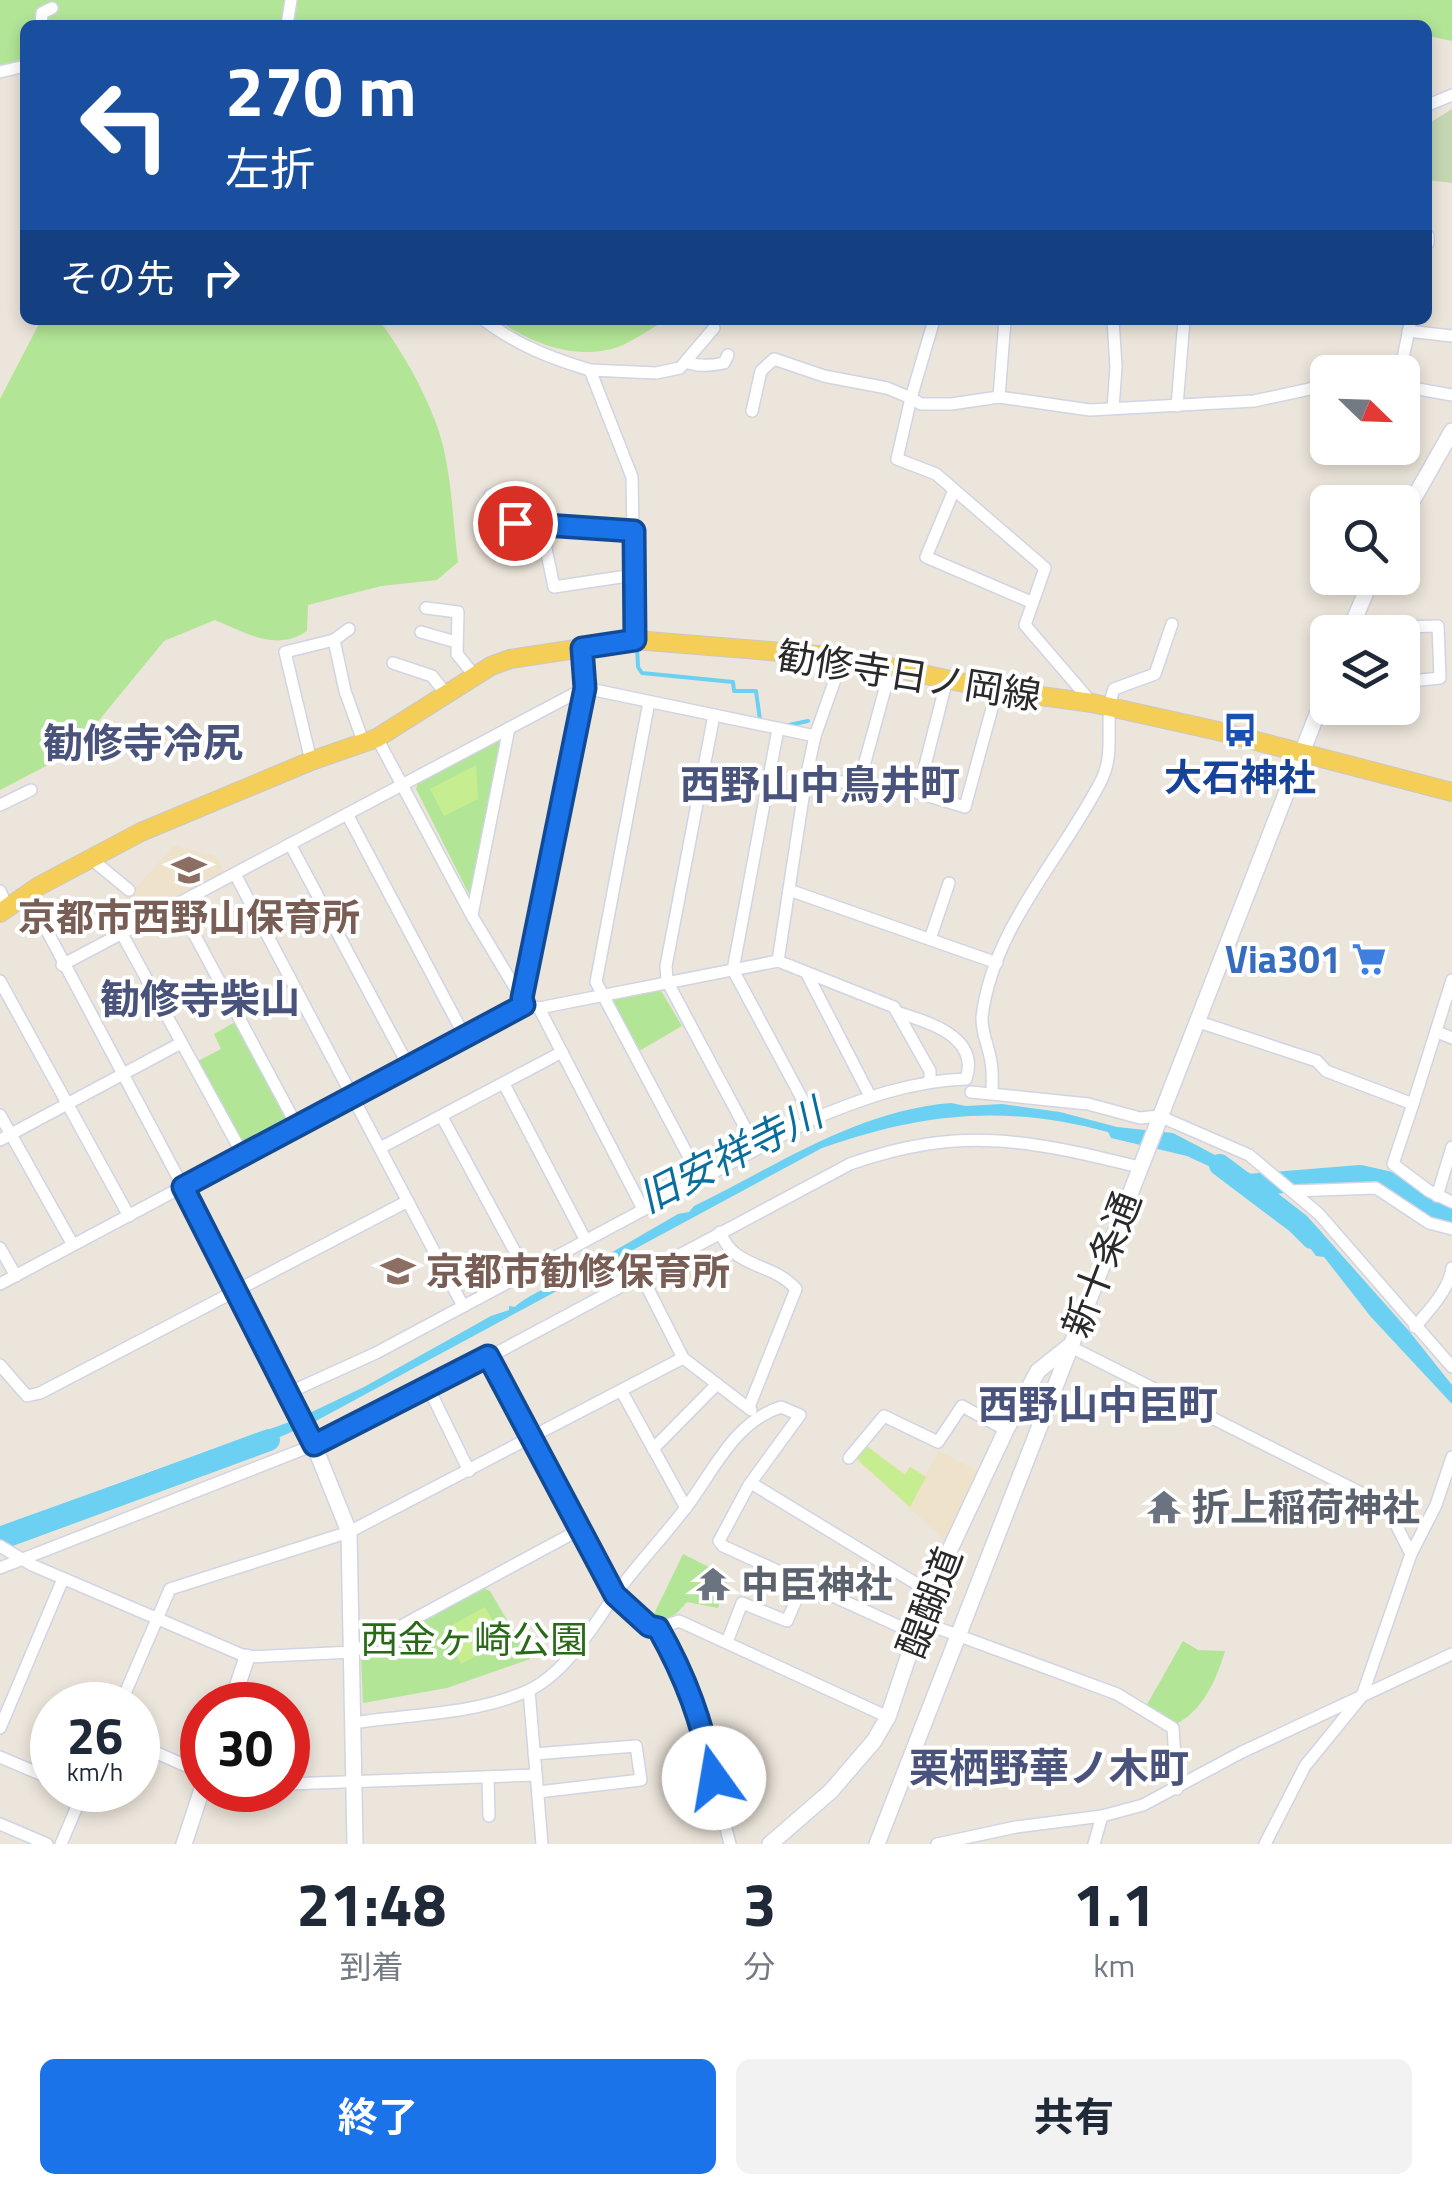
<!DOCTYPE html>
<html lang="ja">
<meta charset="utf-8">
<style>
:root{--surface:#fff;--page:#f2f2f3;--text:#1f2937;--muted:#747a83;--accent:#1a73e8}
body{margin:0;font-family:"Titillium Web","Noto Sans JP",sans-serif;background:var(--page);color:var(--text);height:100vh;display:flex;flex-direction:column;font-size:38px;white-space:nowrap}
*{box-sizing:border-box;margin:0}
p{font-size:32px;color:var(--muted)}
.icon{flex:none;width:55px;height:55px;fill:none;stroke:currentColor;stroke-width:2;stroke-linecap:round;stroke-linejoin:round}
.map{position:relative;height:1844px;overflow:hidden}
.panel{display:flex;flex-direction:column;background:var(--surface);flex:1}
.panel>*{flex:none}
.top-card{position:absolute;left:20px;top:20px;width:1412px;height:305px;border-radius:15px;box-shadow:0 5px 15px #0003;background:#1a4fa0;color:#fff;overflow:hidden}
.needle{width:65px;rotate:113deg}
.controls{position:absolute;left:1310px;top:355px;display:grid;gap:20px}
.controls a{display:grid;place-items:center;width:110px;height:110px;border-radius:15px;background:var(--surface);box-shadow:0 5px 15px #0003;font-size:50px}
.speed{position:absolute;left:30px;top:1682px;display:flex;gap:20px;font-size:50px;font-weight:700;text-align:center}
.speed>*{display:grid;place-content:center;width:130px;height:130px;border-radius:50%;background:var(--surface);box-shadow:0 5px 15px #0003;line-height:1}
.speed small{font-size:25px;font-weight:400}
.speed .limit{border:15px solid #d22;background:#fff;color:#111}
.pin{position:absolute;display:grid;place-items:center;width:85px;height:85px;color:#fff;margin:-42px;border:5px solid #fff;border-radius:50%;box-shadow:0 2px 10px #0007}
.me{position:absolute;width:110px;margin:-55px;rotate:347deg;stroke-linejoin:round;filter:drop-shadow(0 0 8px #0008)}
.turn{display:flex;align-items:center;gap:35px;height:210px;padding:0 40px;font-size:45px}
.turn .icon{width:130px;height:130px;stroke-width:2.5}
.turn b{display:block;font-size:70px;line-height:85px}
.then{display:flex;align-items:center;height:95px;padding:0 40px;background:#0003;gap:20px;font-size:38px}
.eta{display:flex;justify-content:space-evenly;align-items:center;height:170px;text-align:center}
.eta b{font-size:60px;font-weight:700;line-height:70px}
.cta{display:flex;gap:20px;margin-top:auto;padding:20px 40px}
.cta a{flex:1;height:115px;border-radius:15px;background:var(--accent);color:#fff;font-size:40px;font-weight:700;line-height:115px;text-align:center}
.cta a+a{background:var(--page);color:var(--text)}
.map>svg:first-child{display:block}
</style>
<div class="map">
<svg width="1452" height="1844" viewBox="0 0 1452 1844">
<rect width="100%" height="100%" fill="#ece5db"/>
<g fill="#efe2ca">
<polygon points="174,846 216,856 224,873 112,933 103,924"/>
<polygon points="865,1444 905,1473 910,1466 925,1475 939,1451 980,1472 948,1539 944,1539 857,1460"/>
</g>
<g fill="#b2e596">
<polygon points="0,0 1452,0 1452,41 1428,36 1428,25 1012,25 994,22 990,25 25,25 25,58 0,66"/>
<path d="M 41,320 L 379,320 C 402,351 422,386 436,423 C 452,466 452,516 458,562 L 437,580 L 381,586 L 308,605 L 307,631 C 276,652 246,633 215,620 L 164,641 L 73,752 L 0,790 L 0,399 Z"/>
<path d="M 498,320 L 667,320 C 651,328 635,340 618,347 C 578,361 531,344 498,320 Z"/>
<polygon points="501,739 503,741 470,896 416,789 418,783"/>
<polygon points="660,989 682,1026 639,1051 611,1002 613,996"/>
<polygon points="235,1022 287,1118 286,1122 244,1144 239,1143 198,1061 221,1049 214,1034"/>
<polygon points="683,1554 729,1577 718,1608 687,1602 676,1614 664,1620 653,1616"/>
<polygon points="483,1588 490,1591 530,1659 447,1688 363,1703 361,1657"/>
<path d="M 1183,1641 L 1198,1650 L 1225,1651 C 1217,1678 1202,1714 1173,1725 L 1145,1708 Z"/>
</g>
<polygon fill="#c4d7b2" points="1452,109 1452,183 1428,180 1428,124"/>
<g fill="#c7ed91">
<polygon points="476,765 478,799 444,816 430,789"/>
<polygon points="865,1445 905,1475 910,1467 926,1477 910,1507 858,1460 858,1454"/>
<polygon points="485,1607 504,1641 461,1664 443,1630"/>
</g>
<path fill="#6bd0f2" d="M 951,1103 L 966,1106 L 1002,1104 L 1060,1112 L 1117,1127 L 1173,1133 L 1257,1177 L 1307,1216 L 1409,1331 L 1452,1385 L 1452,1404 L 1371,1317 L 1324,1257 L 1316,1256 L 1305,1241 L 1307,1233 L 1260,1190 L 1187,1156 L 1111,1138 L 1108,1132 C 1004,1104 922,1113 822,1148 L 314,1422 L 255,1448 L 224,1452 L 184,1471 L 137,1483 L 0,1537 L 0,1526 L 295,1420 L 364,1387 L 491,1316 L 509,1310 L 509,1306 L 515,1307 C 521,1300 553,1283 562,1282 L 565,1276 L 571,1276 L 678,1214 L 689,1212 L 694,1206 C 777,1166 855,1111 951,1103 Z"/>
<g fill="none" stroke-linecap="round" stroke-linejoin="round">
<g stroke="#6bd0f2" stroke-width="4">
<polyline points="637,646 638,667 642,673 733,682 734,691 756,691 760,720"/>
<polyline points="789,725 808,721"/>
</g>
<g stroke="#6bd0f2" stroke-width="22">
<polyline points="1220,1165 1297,1223 1312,1238"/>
<polyline points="1247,1185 1360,1176 1387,1182 1423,1208 1452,1219"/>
<polyline points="0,1539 269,1440"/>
</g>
<g stroke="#d0d4e3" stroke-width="14">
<g id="street">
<polyline points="41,25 42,13 52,8"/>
<polyline points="287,25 291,0"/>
<polyline points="0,72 25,66"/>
<polyline points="1428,105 1452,95"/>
<polyline points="1428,236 1428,243"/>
<path d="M 484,320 C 517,345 550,358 590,370 L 632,477 L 635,640"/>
<polyline points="934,320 911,398 921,404 951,404 999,397 1090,410 1254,401 1328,385"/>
<polyline points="1408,331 1452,336"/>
<path d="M 686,362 C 699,367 711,366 724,363 L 728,355"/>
<polyline points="590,370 656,373 680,368 714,328"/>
<polyline points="1400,372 1411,320"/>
<polyline points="1402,386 1452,395"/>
<polyline points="999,397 1005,320"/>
<polyline points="1177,406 1184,320"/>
<polyline points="1113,408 1116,367 1113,320"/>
<polyline points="752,411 761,371 774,359 824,376 887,388 911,398 897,459 936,474 1045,568 1025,625 1092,703"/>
<polyline points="954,490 926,557 1031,602"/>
<polyline points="490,495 515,523 541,525 554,587 634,575"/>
<polyline points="541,525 633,531"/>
<polyline points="426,608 458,612 457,654 474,675"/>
<polyline points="1354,621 1368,628 1438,626 1440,678 1402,682"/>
<polyline points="421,632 456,642"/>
<polyline points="334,640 345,691 363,741"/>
<polyline points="393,663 432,676 446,694"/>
<polyline points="947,679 918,793 965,807 997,690"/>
<polyline points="649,702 596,982 700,1178"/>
<polyline points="714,715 666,966 667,981 756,1148"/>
<polyline points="778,729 733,970 813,1119"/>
<polyline points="377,738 472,916 523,1001"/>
<polyline points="311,761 285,652 334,640 349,629"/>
<polyline points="806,778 859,784 891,667"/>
<polyline points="0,805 31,790"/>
<polyline points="347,814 465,1037"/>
<polyline points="290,844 409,1067"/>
<polyline points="90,858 129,890"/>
<polyline points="235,874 463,1306"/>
<polyline points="789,890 997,963"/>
<polyline points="0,891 8,909"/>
<polyline points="28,895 183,1187"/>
<polyline points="178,904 297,1126"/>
<polyline points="472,915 509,728"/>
<polyline points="122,934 243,1155"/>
<polyline points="930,939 949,883"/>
<polyline points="778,961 806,778 815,736 843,657"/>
<polyline points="62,965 585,688 815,736"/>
<polyline points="807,974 870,1096"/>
<polyline points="0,981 129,1216"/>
<polyline points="522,998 585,688 582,648"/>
<polyline points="539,1008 643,1209"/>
<polyline points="1196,1021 1317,1061 1326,1071 1413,1104 1452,980"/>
<polyline points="1437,1032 1452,1038"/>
<polyline points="504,1084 585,1239"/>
<polyline points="971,1092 1088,1104 1140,1118 1159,1116 1249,1155 1319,1214 1452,1367"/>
<path d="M 992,1093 C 992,1082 993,1072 991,1062 C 989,1047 981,1032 982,1017 C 993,926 1063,857 1102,779 C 1116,750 1103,718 1114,689 L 1155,674 L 1172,624"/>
<polyline points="1413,1104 1393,1164 1429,1191 1452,1202"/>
<polyline points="0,1115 73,1245"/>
<polyline points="442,1117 526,1272"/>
<polyline points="0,1140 181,1043"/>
<polyline points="380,1148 562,1052"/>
<polyline points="1293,1191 1376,1188 1429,1223 1452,1229"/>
<polyline points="1437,1196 1452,1147"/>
<path d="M 720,1232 C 735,1270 771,1261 796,1289 L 749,1407"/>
<polyline points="0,1248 16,1276"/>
<polyline points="640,1273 683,1358 751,1410"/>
<polyline points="0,1284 524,1005 539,1008 778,961 894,1007 930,1071 930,1081"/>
<path d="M 1415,1327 C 1429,1310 1449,1290 1452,1268"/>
<polyline points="1069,1346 1371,1498 1390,1513 1411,1554"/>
<polyline points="488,1356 615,1595 649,1626 657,1629 682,1671 694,1702 730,1844"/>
<polyline points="0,1365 27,1396 40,1393 408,1201"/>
<polyline points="429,1389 469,1471"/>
<polyline points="622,1392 686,1508"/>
<path d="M 288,1393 L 376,1353 L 813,1119 C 864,1098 911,1081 966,1079 C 980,1038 930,1022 899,1013"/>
<polyline points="653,1449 717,1384"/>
<polyline points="849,1458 884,1416 938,1442 962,1406 1006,1430"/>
<polyline points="751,1483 930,1592"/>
<polyline points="0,1546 32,1565 247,1657 353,1652 579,1530"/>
<path d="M 0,1568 L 314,1445 L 429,1389 L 850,1164 C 960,1125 1029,1140 1139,1167"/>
<polyline points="919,1621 1117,1694 1173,1728 1177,1789"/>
<polyline points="657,1629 679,1621 888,1717"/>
<polyline points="727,1642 742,1603 787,1621 804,1582"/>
<polyline points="529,1691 542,1844"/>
<polyline points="120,1705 170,1589 349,1532 683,1358"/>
<path d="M 353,1723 C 410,1714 471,1715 525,1692 C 562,1677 591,1630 612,1599 C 634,1568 661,1540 684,1510 C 713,1473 733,1422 781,1407 L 800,1415 L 749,1485 L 719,1541 L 723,1546 L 914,1633"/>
<polyline points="0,1728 63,1579"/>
<polyline points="157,1753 202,1773"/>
<polyline points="534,1754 636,1746 641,1780 538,1792"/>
<polyline points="0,1757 40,1774"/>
<polyline points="488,1777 489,1816"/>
<polyline points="288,1784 536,1775"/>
<polyline points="0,1824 47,1844"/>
<polyline points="61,1844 84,1790"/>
<polyline points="937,1844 1016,1827 1102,1816 1143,1805 1242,1752 1452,1654"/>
<polyline points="1094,1844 1102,1816"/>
<polyline points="1265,1844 1305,1766 1362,1696 1411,1554 1436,1505 1452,1457"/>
</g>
</g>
<g stroke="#d0d4e3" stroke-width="18">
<g id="secondary">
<polyline points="1402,519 1452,431"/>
<polyline points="1349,632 1372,578"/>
<polyline points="183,1187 314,1445 349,1532 355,1844"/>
<polyline points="231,1705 247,1657"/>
<polyline points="184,1844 202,1789"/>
<polyline points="770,1844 831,1791 874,1741 888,1717 930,1592 1006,1430 1038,1371 1068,1347"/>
<polyline points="877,1844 1328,686"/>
</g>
</g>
<g stroke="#c8c8c8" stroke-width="20">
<polyline id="primary" points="0,913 39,886 141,832 311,761 377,738 491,666 510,659 635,640 843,657 997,690 1092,703 1218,731 1452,792"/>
</g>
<use href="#street" stroke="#fff" stroke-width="11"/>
<use href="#secondary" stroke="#fff" stroke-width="15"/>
<use href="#primary" stroke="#f5ce58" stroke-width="18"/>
</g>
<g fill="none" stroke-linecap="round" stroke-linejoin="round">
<g stroke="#114b97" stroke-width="25">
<path id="route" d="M 515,523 L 634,531 L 635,640 L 582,648 L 585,688 L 522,998 L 524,1005 L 183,1187 L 314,1445 L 488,1356 L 615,1595 L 649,1626 L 658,1628 C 687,1679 701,1721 714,1778"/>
</g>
<use href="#route" stroke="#1a73e8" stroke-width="18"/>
</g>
<defs>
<g id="bus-bare" transform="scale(2.7)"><path d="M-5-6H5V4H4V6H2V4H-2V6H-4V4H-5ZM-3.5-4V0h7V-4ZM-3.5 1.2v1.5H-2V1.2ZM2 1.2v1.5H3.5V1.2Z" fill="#1a4fb4" stroke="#fff" stroke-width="2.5" paint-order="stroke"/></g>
<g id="school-bare" transform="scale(2.7)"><path d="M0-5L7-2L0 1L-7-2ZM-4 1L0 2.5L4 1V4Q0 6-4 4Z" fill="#8d6e63" stroke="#fff" stroke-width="2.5" paint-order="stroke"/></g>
<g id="supermarket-bare" transform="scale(2.7)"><path d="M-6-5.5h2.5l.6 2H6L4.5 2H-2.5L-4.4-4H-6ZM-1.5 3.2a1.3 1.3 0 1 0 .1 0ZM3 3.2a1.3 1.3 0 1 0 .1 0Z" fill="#3f7fe0" stroke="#fff" stroke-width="2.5" paint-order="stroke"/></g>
<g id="temple-bare" transform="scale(2.7)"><path d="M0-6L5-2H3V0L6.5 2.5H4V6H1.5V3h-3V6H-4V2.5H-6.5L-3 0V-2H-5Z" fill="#6b7280" stroke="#fff" stroke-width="2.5" paint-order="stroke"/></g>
</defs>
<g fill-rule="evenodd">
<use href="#bus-bare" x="1240" y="730"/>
<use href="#school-bare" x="189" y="870"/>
<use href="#supermarket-bare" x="1369" y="959"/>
<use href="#school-bare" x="398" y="1271"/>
<use href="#temple-bare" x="1164" y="1507"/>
<use href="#temple-bare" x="713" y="1584"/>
</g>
<g text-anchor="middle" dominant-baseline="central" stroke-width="8" stroke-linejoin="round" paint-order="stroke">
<g font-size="38" fill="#2a2a2a" stroke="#fff">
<text transform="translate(909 675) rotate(9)">勧修寺日ノ岡線</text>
<text transform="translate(1101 1264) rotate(-69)">新十条通</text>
<text transform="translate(929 1602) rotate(-69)">醍醐道</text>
</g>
<g font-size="38" font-weight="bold" fill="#164399" stroke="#fff">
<text x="1240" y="777">大石神社</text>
</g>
<g font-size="38" font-weight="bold" fill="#785e54" stroke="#fff">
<text x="189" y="917">京都市西野山保育所</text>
<text x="426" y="1271" text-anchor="start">京都市勧修保育所</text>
</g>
<g font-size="38" font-weight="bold" fill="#366cbe" stroke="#fff" text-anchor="end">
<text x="1341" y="959">Via301</text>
</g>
<g font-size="38" font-weight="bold" fill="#5b616d" stroke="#fff" text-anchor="start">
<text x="1192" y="1507">折上稲荷神社</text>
<text x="741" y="1584">中臣神社</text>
</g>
<g font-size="38" fill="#2a6918" stroke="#fff">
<text x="474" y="1639">西金ヶ崎公園</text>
</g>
<g font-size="40" font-weight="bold" fill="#49537c" stroke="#fff">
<text x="143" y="742">勧修寺冷尻</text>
<text x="820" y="784">西野山中鳥井町</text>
<text x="200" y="998">勧修寺柴山</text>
<text x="1098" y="1404">西野山中臣町</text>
<text x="1049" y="1767">栗栖野華ノ木町</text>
</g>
<g font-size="40" font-style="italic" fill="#096d9e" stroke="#fff">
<text transform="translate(730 1155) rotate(-27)">旧安祥寺川</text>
</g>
</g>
</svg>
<div class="controls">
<a><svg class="needle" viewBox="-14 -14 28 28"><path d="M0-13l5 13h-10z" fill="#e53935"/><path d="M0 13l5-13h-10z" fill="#747a83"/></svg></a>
<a><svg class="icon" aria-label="search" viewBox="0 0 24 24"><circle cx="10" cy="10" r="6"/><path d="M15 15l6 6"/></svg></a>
<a><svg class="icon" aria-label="layers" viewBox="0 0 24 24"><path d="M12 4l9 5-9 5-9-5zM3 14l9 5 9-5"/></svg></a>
</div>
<div class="speed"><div>26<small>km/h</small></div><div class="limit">30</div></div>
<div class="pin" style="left:515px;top:523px;background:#d93025"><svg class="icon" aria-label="arrive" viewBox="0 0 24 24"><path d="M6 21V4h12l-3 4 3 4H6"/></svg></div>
<svg class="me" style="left:714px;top:1778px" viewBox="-20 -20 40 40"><circle r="19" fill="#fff"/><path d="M0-13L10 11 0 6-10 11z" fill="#1a73e8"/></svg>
<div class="top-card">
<div class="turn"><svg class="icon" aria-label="left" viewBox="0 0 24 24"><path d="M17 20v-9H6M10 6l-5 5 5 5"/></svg><div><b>270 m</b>左折</div></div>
<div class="then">その先<svg class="icon" aria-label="right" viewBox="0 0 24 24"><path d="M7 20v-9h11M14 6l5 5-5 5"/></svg></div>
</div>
</div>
<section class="panel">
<div class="eta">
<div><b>21:48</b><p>到着</p></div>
<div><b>3</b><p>分</p></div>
<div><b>1.1</b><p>km</p></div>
</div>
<div class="cta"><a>終了</a><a>共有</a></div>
</section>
